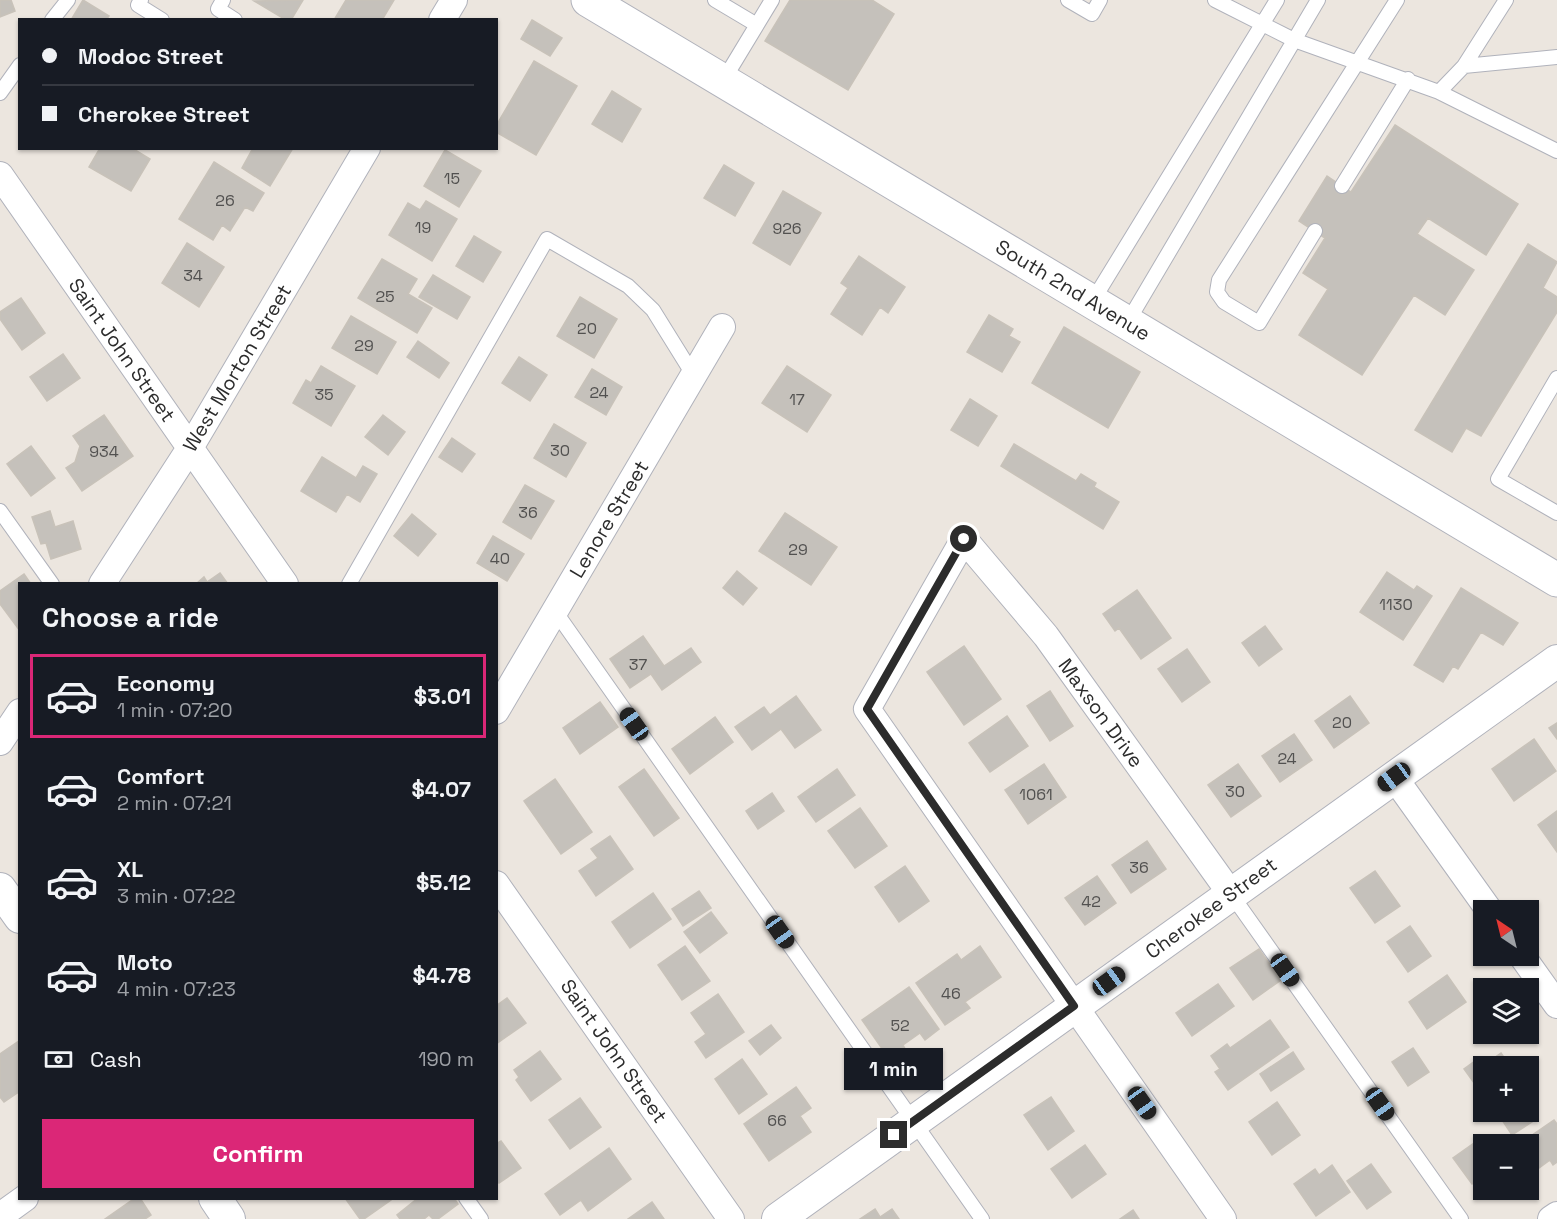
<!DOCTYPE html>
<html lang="en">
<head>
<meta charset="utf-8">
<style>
	body { margin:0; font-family:"Space Grotesk",sans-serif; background:#242831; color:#f1f3f6; height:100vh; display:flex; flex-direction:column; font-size:22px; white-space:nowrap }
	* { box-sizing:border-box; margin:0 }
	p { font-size:20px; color:#9ea1a6 }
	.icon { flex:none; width:33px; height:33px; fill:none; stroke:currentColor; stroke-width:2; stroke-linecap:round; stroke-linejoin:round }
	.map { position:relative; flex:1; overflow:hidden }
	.details { position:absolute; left:18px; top:582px; width:480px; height:618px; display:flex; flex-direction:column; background:#171b24; border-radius:0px; box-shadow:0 2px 4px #0004 }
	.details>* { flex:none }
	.hud { position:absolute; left:18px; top:18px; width:480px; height:132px; border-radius:0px; box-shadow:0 2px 4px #0004; display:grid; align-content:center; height:132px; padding:0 24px; background:#171b24 }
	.needle { width:39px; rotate:325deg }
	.fabs { position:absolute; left:1473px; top:900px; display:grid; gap:12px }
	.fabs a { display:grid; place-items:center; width:66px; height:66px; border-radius:0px; background:#171b24; box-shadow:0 2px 4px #0004; font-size:30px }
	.end { position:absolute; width:27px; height:27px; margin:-14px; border:8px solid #2c2c2c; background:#fff; box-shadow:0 0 0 3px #fff }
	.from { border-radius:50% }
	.bubble { position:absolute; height:42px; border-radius:0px; background:#171b24; box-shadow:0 2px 4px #0004; font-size:20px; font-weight:800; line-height:42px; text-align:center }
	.car { position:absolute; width:18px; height:36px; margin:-18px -9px; border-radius:8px; box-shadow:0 0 4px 2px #0007; background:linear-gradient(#222 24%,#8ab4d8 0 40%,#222 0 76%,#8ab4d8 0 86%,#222 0) }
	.hud b { display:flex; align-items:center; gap:21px; height:57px; font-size:22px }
	.hud b+b { border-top:2px solid #363941 }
	.hud i { width:15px; height:15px; background:#f1f3f6 }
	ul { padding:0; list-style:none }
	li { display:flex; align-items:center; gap:18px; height:84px; margin:0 12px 9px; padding:0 12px; border:3px solid transparent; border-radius:0px }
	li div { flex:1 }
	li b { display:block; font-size:22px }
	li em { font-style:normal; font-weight:800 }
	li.on { border-color:#db2777 }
	li>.icon { width:54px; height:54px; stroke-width:1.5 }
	h2 { padding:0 24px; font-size:27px; line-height:72px }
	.pay { display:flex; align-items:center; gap:15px; height:66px; padding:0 24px; font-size:22px }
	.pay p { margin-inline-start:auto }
	.action { display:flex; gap:12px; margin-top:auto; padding:12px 24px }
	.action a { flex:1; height:69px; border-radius:0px; background:#db2777; color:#fff; font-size:24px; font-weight:800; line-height:69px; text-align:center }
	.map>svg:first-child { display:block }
</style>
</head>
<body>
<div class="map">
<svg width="1557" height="1219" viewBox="0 0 1557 1219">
	<rect width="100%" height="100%" fill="#ece6df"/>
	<path fill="#c5c1bb" stroke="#c8c2b9" stroke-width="1.5" d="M0 0H11L15 11 0 17Z
		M83 0 109 16 106 20H71Z
		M303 0 291 20H286L254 1Z
		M346 0H394L382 20H334Z
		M790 0H872L894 14 848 90 765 41Z
		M532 20 562 38 550 56 521 39Z
		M534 61 577 86 536 155 496 132V126Z
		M612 91 641 109 622 142 592 124Z
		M1395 125 1518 204 1486 255 1428 218 1417 234 1474 270 1445 315 1414 295 1362 375 1299 335 1328 289 1303 273 1325 238 1299 221 1327 176 1351 192Z
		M100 148H132L150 159 131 191 89 167Z
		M253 148H293L270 186 242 168Z
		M445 150 481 171 459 207 424 186Z
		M214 162 264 193 253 211 245 207 230 231 222 225 213 240 179 219Z
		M724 165 754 183 735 216 704 198Z
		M783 191 821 213 790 265 753 243Z
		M426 201 457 219 432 261 389 235 408 203 420 210Z
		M474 236 501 252 483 282 456 266Z
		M187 243 224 267 199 307 162 283Z
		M1528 244 1557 262 1543 288 1557 297V312L1481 436 1466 428 1452 452 1415 430Z
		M859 256 905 287 888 313 880 307 862 335 831 314 848 288 841 283Z
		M382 259 417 279 408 294 432 308 417 333 358 298Z
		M433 275 470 297 457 319 419 297Z
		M580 297 617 319 594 358 557 336Z
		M21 298 45 333 22 350 0 319V312Z
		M989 315 1013 329 1009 336 1020 342 1002 372 967 352Z
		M351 316 396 342 377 374 332 348Z
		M1064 327 1140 372 1108 428 1032 383Z
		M418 341 449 363 439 378 407 357Z
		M63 354 80 378 47 401 30 377Z
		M519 357 547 375 530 401 502 383Z
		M321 366 355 386 331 426 293 403 306 380 311 383Z
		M787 366 831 395 807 432 762 403Z
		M592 369 622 387 606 415 575 397Z
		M970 399 997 416 978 446 951 430Z
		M104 415 133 456 82 491 66 468 75 462 80 446 73 436Z
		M383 415 405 432 388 455 365 437Z
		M554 424 586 443 566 477 534 458Z
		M452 438 475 454 462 472 439 457Z
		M1014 444 1076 481 1081 474 1096 483 1094 487 1119 502 1103 529 1001 466Z
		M31 446 55 478 31 496 7 464Z
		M322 457 356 478 363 466 377 474 360 502 347 494 336 512 301 491Z
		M525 485 554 501 531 539 503 522Z
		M50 511 55 527 73 521 81 549 51 559 46 543 41 544 32 517Z
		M785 513 837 547 811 585 759 551Z
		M412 514 436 534 418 556 394 536Z
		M493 536 524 554 507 581 477 563Z
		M737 571 757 588 743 605 723 588Z
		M1387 572 1414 590 1417 586 1432 596 1403 640 1360 612Z
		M220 573 228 584H196L204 577 207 582Z
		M24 574 31 584H20V631L0 604V591Z
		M1461 588 1518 623 1503 645 1481 632 1458 669 1453 666 1443 682 1414 665Z
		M1137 590 1171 638 1141 659 1119 628 1115 631 1103 614Z
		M1265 626 1282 649 1259 666 1242 643Z
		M643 636 664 666 691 648 701 662 662 690 651 674 630 688 610 659Z
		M964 646 1001 699 964 725 927 672Z
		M1187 649 1210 682 1182 702 1158 669Z
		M1050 691 1073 726 1050 741 1027 706Z
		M796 696 821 730 795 748 781 729 752 750 735 727 764 707 770 715Z
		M1350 696 1369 723 1334 748 1315 721Z
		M600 702 618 727 580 754 563 728Z
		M1007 716 1028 746 990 772 969 743Z
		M715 717 733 742 690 774 672 749Z
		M1557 723V739L1549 728Z
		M1294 734 1312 760 1280 782 1262 756Z
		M1534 739 1556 771 1514 801 1492 769Z
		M1044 764 1066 797 1028 824 1005 790Z
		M1238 764 1261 796 1231 817 1208 785Z
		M644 769 679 818 654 836 619 787Z
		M837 769 855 795 816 822 798 797Z
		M555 779 592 832 561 854 524 801Z
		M772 793 784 811 758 829 746 811Z
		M860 808 887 846 855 868 828 831Z
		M1557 811V852L1538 825Z
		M610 836 633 869 596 896 579 871 598 858 591 849Z
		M1147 841 1166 869 1131 893 1112 865Z
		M905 866 929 901 899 922 875 887Z
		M1375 871 1400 906 1375 923 1350 888Z
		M1097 876 1116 903 1085 925 1065 898Z
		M699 891 711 908 683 926 672 909Z
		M653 893 671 919 630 948 612 922Z
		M711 912 727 933 700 953 684 932Z
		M1410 926 1431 956 1408 972 1387 942Z
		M685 946 710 981 682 1000 658 965Z
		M980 946 1001 977 965 1002 970 1008 945 1025 916 983 957 954 961 960Z
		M1259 949 1281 980 1253 1000 1230 968Z
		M1447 975 1466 1002 1427 1029 1409 1002Z
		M1218 984 1234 1006 1192 1036 1176 1013Z
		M909 987 939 1029 925 1040 920 1033 903 1045 907 1052 892 1063 862 1020Z
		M718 994 744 1032 706 1058 695 1042 706 1034 691 1013Z
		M507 998 526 1023 496 1044V1006Z
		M1270 1020 1289 1047 1228 1090 1215 1072 1220 1069 1211 1056 1227 1044 1230 1048Z
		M771 1025 781 1038 760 1055 749 1041Z
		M19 1041 20 1091 4 1102 0 1097V1054Z
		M1413 1048 1429 1072 1408 1086 1392 1062Z
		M540 1051 561 1079 531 1101 516 1080 519 1077 514 1070Z
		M1293 1052 1304 1069 1271 1091 1260 1074Z
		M1501 1053 1507 1062 1511 1059 1517 1066H1484V1097L1464 1069 1479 1058 1484 1065Z
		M742 1059 767 1094 739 1114 715 1079Z
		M796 1087 811 1108 800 1116 811 1132 769 1161 744 1124Z
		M1051 1097 1074 1131 1048 1150 1024 1115Z
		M580 1098 601 1127 570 1149 549 1120Z
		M1277 1102 1300 1135 1272 1155 1249 1122Z
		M1528 1103 1538 1118 1512 1135 1502 1120 1514 1112H1528Z
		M1554 1120 1557 1124V1162L1553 1165 1550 1160 1535 1171 1528 1162V1144H1519Z
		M1484 1136 1491 1144H1484V1176L1472 1184 1453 1158Z
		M501 1141 521 1168 499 1183 496 1180V1144Z
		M1085 1145 1106 1174 1072 1198 1051 1169Z
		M609 1148 631 1179 588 1211 581 1200 560 1215 545 1194Z
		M1371 1164 1391 1192 1367 1209 1347 1181Z
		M1332 1165 1350 1192 1316 1216 1294 1184 1315 1169 1319 1175Z
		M135 1198H140L151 1215 145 1219H105Z
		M345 1198H390L391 1200 364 1219H360Z
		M418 1198H454L458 1204 438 1219H433L429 1215 424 1219H400L397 1215Z
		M652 1202 664 1219H628Z
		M875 1209 880 1217 892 1209 899 1219H860Z
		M1133 1210 1139 1219H1120Z"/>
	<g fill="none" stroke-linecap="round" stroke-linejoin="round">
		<g stroke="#b0b2bb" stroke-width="16">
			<path id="service" d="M141 0 138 5 162 20
				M223 0 218 9 235 20
				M715 0 757 25
				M1068 0 1092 14 1100 0
				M1215 0 1294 40 1439 92
				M52 20 68 0
				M1557 57 1464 66 1439 92 1557 151
				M1464 66 1506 0
				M723 81 772 0
				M0 93 20 65
				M1342 186 1408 79
				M1315 231 1259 323 1224 302 1217 292 1219 280 1397 0
				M1092 302 1277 0
				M1127 323 1318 0
				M1557 378 1498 479 1557 513
				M0 511 52 584
				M349 584 547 239 628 286 653 310 694 376
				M555 611 982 1219
				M1231 894 1461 1219
				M466 1198 481 1219"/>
		</g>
		<g stroke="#b0b2bb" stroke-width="28">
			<path id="minor" d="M442 20 454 0
				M0 175 285 584
				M102 584 190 448 367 148
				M496 711 722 327
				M0 742 20 712
				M1394 777 1489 910
				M496 884 731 1219
				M1522 956 1557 1005
				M0 1216 25 1198
				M1223 1219 867 709 964 539 1046 636 1231 894
				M1551 1219 1557 1215"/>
		</g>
		<g stroke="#b0b2bb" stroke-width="34">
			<path id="tertiary" d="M0 889 20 917
				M215 1198 229 1219
				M778 1219 1557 661"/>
		</g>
		<g stroke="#b0b2bb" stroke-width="35">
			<path id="secondary" d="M588 0 1557 580"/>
		</g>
		<use href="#service" stroke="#fff" stroke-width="14"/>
		<use href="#minor" stroke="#fff" stroke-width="26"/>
		<use href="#tertiary" stroke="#fff" stroke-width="32"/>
		<use href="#secondary" stroke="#fff" stroke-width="33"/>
	</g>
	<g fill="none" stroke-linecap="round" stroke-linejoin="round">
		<path stroke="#2c2c2c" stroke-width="8" d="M894 1135 1074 1006 867 709 964 539"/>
	</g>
	<g text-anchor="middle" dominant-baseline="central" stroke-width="4.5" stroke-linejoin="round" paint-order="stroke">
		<g font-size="16" fill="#525150">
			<text x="452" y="178">15</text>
			<text x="225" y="200">26</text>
			<text x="423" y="227">19</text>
			<text x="787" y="228">926</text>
			<text x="193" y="275">34</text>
			<text x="385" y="296">25</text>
			<text x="587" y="328">20</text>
			<text x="364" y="345">29</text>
			<text x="599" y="392">24</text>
			<text x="324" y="394">35</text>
			<text x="797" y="399">17</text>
			<text x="560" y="450">30</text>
			<text x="104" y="451">934</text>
			<text x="528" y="512">36</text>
			<text x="798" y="549">29</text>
			<text x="500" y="558">40</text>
			<text x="1396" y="604">1130</text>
			<text x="638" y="664">37</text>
			<text x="1342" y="722">20</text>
			<text x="1287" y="758">24</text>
			<text x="1235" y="791">30</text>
			<text x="1036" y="794">1061</text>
			<text x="1139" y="867">36</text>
			<text x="1091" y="901">42</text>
			<text x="951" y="993">46</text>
			<text x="900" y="1025">52</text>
			<text x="777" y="1120">66</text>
		</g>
		<g font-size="20" fill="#2c2c2c" stroke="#fff">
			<text transform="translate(1073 290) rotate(31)">South 2nd Avenue</text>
			<text transform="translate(122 350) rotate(55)">Saint John Street</text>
			<text transform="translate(237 368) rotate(-59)">West Morton Street</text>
			<text transform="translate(609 519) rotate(-59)">Lenore Street</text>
			<text transform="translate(1101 713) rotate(54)">Maxson Drive</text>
			<text transform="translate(1211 908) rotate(-36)">Cherokee Street</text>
			<text transform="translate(614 1051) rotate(55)">Saint John Street</text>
		</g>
	</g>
</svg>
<div class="fabs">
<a><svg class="needle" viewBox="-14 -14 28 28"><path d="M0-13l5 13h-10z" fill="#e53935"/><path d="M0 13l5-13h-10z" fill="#9ea1a6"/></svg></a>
<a><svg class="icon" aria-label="layers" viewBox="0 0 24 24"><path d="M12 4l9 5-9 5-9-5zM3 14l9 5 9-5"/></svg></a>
<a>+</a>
<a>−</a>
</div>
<i class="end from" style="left:964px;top:539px"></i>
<i class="end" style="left:894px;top:1135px"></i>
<div class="bubble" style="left:844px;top:1048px;width:99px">1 min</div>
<i class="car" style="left:634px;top:724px;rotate:325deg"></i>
<i class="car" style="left:1394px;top:777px;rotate:234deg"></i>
<i class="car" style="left:780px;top:932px;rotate:145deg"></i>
<i class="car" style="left:1285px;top:970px;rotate:145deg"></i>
<i class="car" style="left:1109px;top:981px;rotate:54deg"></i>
<i class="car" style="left:1142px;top:1103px;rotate:145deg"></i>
<i class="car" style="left:1380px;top:1104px;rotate:145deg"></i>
<div class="hud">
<b><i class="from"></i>Modoc Street</b>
<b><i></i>Cherokee Street</b>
</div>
<section class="details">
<h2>Choose a ride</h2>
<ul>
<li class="on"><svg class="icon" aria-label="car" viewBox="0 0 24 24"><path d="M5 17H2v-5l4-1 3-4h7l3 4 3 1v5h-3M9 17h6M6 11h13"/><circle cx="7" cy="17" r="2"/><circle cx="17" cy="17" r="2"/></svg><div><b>Economy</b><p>1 min · 07:20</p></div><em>$3.01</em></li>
<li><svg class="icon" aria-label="car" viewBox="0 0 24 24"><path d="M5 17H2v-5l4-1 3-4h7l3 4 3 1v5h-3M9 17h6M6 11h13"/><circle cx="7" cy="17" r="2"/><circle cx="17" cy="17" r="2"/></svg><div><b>Comfort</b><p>2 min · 07:21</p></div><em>$4.07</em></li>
<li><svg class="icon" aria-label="car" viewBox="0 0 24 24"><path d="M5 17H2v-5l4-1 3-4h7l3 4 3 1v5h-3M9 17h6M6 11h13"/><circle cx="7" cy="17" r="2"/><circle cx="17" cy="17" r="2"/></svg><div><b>XL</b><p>3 min · 07:22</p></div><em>$5.12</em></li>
<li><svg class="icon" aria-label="car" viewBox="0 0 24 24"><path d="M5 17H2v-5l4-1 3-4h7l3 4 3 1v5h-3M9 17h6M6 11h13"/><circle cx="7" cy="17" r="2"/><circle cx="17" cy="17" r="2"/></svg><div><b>Moto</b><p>4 min · 07:23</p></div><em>$4.78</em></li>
</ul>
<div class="pay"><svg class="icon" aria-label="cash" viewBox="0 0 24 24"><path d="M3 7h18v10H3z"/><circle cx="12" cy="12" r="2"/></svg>Cash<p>190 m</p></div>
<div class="action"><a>Confirm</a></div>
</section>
</div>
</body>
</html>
